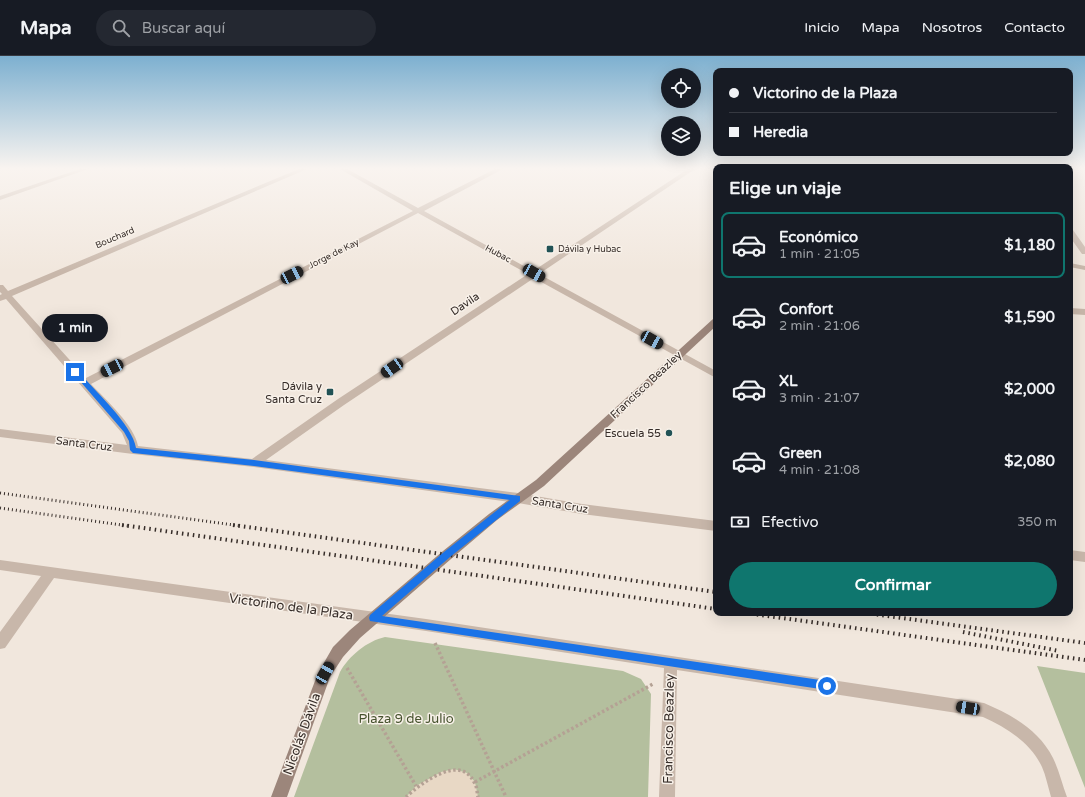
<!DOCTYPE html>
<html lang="es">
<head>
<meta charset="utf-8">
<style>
	body { margin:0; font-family:"Varela Round",sans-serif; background:#242831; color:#f1f3f6; height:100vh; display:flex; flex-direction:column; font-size:15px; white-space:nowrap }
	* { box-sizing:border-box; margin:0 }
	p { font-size:13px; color:#9ea1a6 }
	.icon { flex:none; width:22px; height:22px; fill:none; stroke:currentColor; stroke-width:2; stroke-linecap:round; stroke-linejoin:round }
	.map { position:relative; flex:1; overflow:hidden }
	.drawer { position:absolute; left:713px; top:108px; width:360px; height:452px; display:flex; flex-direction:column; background:#171b24; border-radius:8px; box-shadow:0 4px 16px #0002 }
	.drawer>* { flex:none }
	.top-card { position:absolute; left:713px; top:12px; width:360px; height:88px; border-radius:8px; box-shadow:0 4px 16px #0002; display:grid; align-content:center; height:88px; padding:0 16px; background:#171b24 }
	.fabs { position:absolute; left:661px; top:12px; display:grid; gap:8px }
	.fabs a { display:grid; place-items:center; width:40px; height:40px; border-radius:50%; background:#171b24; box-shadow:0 4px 16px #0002; font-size:20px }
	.end { position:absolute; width:18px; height:18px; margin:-9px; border:5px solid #1a73e8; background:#fff; box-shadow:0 0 0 2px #fff }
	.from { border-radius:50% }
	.bubble { position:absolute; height:28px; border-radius:14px; background:#171b24; box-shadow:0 4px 16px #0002; font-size:13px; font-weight:800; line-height:28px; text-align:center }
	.car { position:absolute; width:12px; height:24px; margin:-12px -6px; border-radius:5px; box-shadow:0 0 3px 1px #0007; background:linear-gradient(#222 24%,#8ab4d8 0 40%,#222 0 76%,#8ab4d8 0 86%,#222 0) }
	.top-card b { display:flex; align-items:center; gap:14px; height:38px; font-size:15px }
	.top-card b+b { border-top:1px solid #363941 }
	.top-card i { width:10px; height:10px; background:#f1f3f6 }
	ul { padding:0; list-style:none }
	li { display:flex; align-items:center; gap:12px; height:66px; margin:0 8px 6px; padding:0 8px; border:2px solid transparent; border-radius:8px }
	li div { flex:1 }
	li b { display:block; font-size:15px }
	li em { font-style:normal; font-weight:800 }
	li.active { border-color:#0f766e }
	li>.icon { width:36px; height:36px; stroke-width:1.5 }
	h2 { padding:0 16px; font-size:18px; line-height:48px }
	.pay { display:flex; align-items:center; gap:10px; height:44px; padding:0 16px; font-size:15px }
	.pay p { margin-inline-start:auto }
	.primary-button { display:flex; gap:8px; margin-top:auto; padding:8px 16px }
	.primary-button a { flex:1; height:46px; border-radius:24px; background:#0f766e; color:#fff; font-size:16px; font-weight:800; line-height:46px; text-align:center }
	header { display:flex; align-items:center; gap:24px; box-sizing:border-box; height:56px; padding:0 20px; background:#171b24; border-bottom:1px solid #363941 }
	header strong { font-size:19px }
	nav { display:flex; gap:22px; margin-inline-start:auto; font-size:14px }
	.search { width:280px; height:36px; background:#242831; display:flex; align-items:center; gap:10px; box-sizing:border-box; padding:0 14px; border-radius:22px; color:#9ea1a6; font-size:15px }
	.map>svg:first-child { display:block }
</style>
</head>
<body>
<header>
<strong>Mapa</strong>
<div class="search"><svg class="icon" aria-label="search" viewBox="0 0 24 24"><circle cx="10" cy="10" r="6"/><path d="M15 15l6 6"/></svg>Buscar aquí</div>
<nav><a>Inicio</a><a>Mapa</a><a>Nosotros</a><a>Contacto</a></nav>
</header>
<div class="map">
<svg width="1085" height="741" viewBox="0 0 1085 741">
	<rect width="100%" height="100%" fill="#f1e7dd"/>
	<path fill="#b4bf9e" d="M385 581 623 615 641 623 651 638 648 741H294L340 616C349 600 367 585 385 581Z
		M1037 610 1085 617V732Z"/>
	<path fill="#e8d8c5" d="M454 713 467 717 475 726 478 741H406L416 730 441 716Z"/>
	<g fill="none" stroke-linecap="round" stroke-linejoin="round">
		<path stroke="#b4a194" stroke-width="3.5" stroke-dasharray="2.5 2.5" stroke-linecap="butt" d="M435 587 506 741
			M347 612 416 730
			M475 726 653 628
			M406 741C420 728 460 697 474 726 477 730 477 736 478 741"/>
		<path fill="#c8b7aa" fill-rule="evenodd" d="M80 113H88L0 144V140Z
			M299 113H307L12 240 86 322 413 155 340 113H347L418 152 495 113H502L501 114 424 155 533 215 688 113H695L539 218 716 315V322L534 222 344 349 266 404 518 437 582 448 716 465V475L582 458 518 447 254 411 133 398 0 381V373L127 389 122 377 6 243 0 245V239L2 238 0 236V229H3L8 235ZM418 157 528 218 338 343 252 403 138 390C135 370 105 343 91 328Z
			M1070 174H1073L1085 191V198H1082L1070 181Z
			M1070 207 1085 210V214L1070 211Z
			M1070 252 1085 253V259L1070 258Z
			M1070 494 1085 496V506L1070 504Z
			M0 504 426 563 984 647C1012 659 1039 674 1053 702 1059 714 1062 728 1067 741H1051C1048 731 1046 720 1042 711 1031 687 1006 671 983 661L677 614 675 741H659L664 612 426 575 54 522 5 592 0 593V576L41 520 0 514Z"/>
		<path fill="#9c867b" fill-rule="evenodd" d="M716 262V270L544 430 497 464 451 503 360 582 343 601 330 621 287 741H271L318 617 333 591 350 574 443 495 489 458 536 424 713 263Z"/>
		<path stroke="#362d29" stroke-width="3" stroke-dasharray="1 3" stroke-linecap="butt" d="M0 437 241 470
			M0 452 129 470"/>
		<path stroke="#362d29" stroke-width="4" stroke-dasharray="1.5 4" stroke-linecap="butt" d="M122 469 716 553
			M233 469 716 536
			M746 557 1085 604
			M866 557 1085 587
			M963 576 1059 595"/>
	</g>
	<linearGradient id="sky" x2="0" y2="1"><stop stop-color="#7db0d0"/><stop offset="0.52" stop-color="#f9f4f0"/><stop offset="1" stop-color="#f9f4f0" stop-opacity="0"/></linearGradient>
	<rect width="1085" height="216" fill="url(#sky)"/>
	<path fill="#1a73e8" d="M73 314H77C93 333 133 369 136 392L254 404 520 440V445L450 501 382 560 827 625 830 627 832 630 830 633 827 634 370 565 369 562 370 559 444 496 510 444 254 410 133 397 130 394 129 385 124 376 73 317Z"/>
	<g fill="#215255" stroke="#f8f1e9" stroke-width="1.5">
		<rect x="546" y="189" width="8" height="8" rx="2"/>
		<rect x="326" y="332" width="8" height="8" rx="2"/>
		<circle cx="669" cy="377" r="4"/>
	</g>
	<g text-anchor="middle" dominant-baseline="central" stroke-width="3" stroke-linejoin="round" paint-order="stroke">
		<g font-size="9" fill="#362d29" stroke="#f8f1e9">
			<text transform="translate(115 182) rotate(-23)">Bouchard</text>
			<text transform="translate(334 198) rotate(-27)">Jorge de Kay</text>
			<text transform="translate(498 198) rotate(28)">Hubac</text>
		</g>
		<g font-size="9" fill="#362d29" stroke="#f8f1e9" text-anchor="start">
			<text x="558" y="193">Dávila y Hubac</text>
		</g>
		<g font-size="11" fill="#362d29" stroke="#f8f1e9">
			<text transform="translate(465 248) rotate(-34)">Davila</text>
			<text transform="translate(646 329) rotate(-43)">Francisco Beazley</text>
			<text transform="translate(84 388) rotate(7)">Santa Cruz</text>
			<text transform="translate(560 449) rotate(9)">Santa Cruz</text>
		</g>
		<g font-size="11" fill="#362d29" stroke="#f8f1e9" text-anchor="end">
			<text x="322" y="330">Dávila y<tspan x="322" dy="13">Santa Cruz</tspan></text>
			<text x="661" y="377">Escuela 55</text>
		</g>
		<g font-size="13" fill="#362d29" stroke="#f8f1e9">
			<text transform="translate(291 551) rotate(8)">Victorino de la Plaza</text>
			<text transform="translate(669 673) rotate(-89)">Francisco Beazley</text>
			<text transform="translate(302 678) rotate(-70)">Nicolás Dávila</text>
		</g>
		<g font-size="13" fill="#46522e" stroke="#f8f1e9">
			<text x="406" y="663">Plaza 9 de Julio</text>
		</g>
	</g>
</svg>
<div class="fabs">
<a><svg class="icon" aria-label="locate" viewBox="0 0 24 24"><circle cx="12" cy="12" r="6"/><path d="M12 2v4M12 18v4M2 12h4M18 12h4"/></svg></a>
<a><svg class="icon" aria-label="layers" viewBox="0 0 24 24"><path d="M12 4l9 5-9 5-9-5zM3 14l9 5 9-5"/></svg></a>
</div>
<i class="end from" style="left:827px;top:630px"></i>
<i class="end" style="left:75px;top:316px"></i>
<div class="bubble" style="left:42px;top:258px;width:66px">1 min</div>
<i class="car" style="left:534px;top:217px;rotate:119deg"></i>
<i class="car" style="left:292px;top:219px;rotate:63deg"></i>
<i class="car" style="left:652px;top:284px;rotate:119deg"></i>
<i class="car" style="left:112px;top:312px;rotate:243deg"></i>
<i class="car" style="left:392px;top:312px;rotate:236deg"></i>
<i class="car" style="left:325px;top:617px;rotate:30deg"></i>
<i class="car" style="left:968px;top:652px;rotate:279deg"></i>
<div class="top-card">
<b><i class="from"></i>Victorino de la Plaza</b>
<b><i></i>Heredia</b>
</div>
<section class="drawer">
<h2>Elige un viaje</h2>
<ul>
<li class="active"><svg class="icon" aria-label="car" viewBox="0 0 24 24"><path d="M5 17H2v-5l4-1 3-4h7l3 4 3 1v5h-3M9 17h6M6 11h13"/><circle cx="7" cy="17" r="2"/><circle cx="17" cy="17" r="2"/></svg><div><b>Económico</b><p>1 min · 21:05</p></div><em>$1,180</em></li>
<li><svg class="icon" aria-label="car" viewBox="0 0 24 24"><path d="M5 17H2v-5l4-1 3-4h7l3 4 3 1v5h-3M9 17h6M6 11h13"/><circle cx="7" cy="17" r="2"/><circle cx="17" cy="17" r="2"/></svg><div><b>Confort</b><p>2 min · 21:06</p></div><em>$1,590</em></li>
<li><svg class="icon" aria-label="car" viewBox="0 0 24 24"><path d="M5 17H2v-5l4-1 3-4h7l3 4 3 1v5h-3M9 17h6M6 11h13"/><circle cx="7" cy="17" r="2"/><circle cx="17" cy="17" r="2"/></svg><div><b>XL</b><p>3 min · 21:07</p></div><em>$2,000</em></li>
<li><svg class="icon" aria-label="car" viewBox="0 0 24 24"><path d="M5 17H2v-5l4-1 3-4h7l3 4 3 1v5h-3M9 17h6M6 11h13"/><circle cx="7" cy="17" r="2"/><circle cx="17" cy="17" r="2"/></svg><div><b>Green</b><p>4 min · 21:08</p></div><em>$2,080</em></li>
</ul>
<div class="pay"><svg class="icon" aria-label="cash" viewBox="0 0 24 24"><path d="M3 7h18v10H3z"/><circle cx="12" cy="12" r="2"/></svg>Efectivo<p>350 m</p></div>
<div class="primary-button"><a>Confirmar</a></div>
</section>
</div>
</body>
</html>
